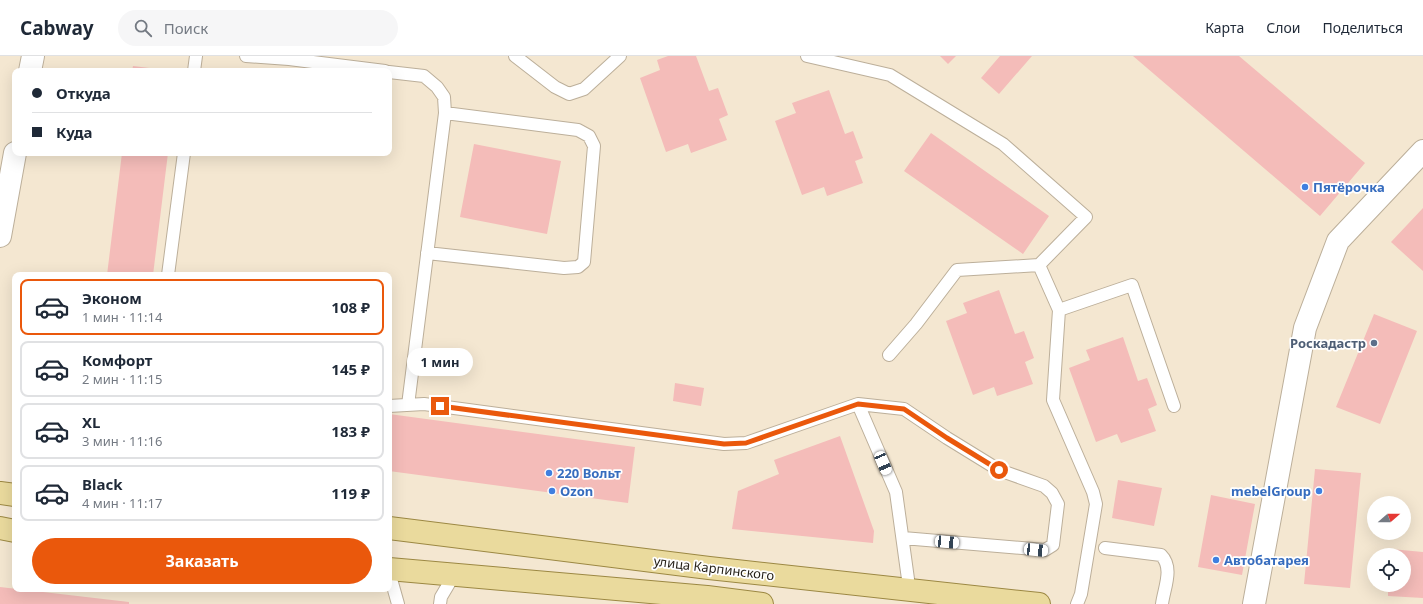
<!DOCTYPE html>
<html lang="ru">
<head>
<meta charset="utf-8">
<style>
	body { margin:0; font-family:"Noto Sans",sans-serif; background:#f6f6f7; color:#1f2937; height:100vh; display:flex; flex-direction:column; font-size:15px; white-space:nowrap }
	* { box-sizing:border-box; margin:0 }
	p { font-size:13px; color:#747a83 }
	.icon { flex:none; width:22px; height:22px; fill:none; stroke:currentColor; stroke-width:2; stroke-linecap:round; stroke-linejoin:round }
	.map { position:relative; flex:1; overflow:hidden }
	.drawer { position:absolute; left:12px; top:216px; width:380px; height:320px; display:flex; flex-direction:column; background:#fff; border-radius:8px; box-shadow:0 4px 16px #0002 }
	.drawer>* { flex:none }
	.hud { position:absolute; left:12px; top:12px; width:380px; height:88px; border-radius:8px; box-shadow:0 4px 16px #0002; display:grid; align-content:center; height:88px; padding:0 20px; background:#fff }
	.needle { width:26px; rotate:70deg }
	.buttons { position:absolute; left:1367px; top:440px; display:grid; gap:8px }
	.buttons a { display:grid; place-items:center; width:44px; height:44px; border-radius:50%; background:#fff; box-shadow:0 4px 16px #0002; font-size:20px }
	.end { position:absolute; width:18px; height:18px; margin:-9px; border:5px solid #ea580c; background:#fff; box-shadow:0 0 0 2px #fff }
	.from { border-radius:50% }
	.bubble { position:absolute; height:28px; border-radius:14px; background:#fff; box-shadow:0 4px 16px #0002; font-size:13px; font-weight:700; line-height:28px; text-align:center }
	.car { position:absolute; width:12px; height:24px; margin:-12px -6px; border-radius:5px; box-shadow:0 0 3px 1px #0007; background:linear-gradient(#fff 24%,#345 0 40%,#fff 0 76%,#345 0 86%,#fff 0) }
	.hud b { display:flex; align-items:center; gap:14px; height:38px; font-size:15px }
	.hud b+b { border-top:1px solid #e0e1e3 }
	.hud i { width:10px; height:10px; background:#1f2937 }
	ul { padding:7px 0 0; list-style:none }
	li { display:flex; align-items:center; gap:12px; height:56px; margin:0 8px 6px; padding:0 12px; border:2px solid #e0e1e3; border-radius:8px }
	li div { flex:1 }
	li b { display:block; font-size:15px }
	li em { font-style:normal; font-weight:700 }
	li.selected { border-color:#ea580c }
	li>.icon { width:36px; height:36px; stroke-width:1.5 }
	.primary-button { display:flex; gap:8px; margin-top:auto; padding:8px 20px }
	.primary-button a { flex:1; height:46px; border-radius:24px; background:#ea580c; color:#fff; font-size:16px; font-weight:700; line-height:46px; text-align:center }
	header { display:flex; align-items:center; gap:24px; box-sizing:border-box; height:56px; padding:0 20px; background:#fff; border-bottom:1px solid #e0e1e3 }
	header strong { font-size:19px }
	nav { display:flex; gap:22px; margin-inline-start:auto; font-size:14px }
	.search { width:280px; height:36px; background:#f6f6f7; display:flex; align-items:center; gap:10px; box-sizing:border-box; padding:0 14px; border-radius:22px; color:#747a83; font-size:15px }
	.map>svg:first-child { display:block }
</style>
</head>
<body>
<header>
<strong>Cabway</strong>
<div class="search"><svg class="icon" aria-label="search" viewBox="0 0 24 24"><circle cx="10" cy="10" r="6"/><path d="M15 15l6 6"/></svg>Поиск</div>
<nav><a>Карта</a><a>Слои</a><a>Поделиться</a></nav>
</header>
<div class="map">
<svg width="1423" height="548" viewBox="0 0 1423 548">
	<rect width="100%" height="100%" fill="#f4e7d1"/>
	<path fill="#f4bcb9" d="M668 0H696L709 35 718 32 728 59 719 63 727 84 691 97 688 88 666 96 640 22 660 14 657 4Z
		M940 0H956L948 8Z
		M1000 0H1032L999 38 981 22Z
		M1133 0H1239L1365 107 1320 160Z
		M133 10 166 14V15H132Z
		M829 34 845 78 853 75 863 102 855 105 863 127 827 140 824 131 802 139 775 65 796 57 792 47Z
		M931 77 1049 160 1023 198 904 115Z
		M474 88 561 105 547 178 460 161Z
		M122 97H168L153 219H107Z
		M1423 152V215L1391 186Z
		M999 234 1015 278 1024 275 1034 302 1025 306 1033 328 997 340 994 331 973 339 946 265 967 257 963 247Z
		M1374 258 1417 275 1380 368 1336 351Z
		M1123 281 1138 325 1147 322 1157 349 1148 353 1156 375 1121 387 1117 378 1096 386 1069 312 1090 304 1086 294Z
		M675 327 704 332 701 350 673 345Z
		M389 358 635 391 628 447 389 415Z
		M840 380 874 475 873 487 732 473 738 435 779 418 774 404Z
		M1315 413 1361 417 1350 532 1304 528Z
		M1118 424 1162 432 1154 470 1112 462Z
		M1211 439 1255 448 1242 519 1198 511Z
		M1391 493 1423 496V542L1388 540V529H1404V499H1391Z
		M0 531 129 546V548H0Z"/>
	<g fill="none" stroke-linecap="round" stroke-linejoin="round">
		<g stroke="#bcaf9a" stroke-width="14">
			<path id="service" d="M246 0 289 3
				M290 0 289 3 385 15
				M515 0 555 31 569 38 584 33 620 0
				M807 0 890 19 1003 88 1086 161 1039 209
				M194 15 196 0
				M389 16 424 20 437 31 444 41 445 57 408 349
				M427 197 564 212 578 211 584 206 594 90 589 80 578 74 445 57
				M168 219 184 97
				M1059 254 1132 229 1174 350
				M889 299 916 268 957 214 1039 209 1059 254 1053 344 1093 436 1096 448 1081 538 1077 548
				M389 350 424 348 724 388 746 387 858 348
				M903 482 1045 494 1053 489 1058 448 1052 437 1044 430 999 414 947 382 904 353 858 348 896 436 908 523
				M1105 492 1161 499C1174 512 1164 532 1162 548
				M389 516 398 548
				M440 548 441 541 454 519"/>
		</g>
		<g stroke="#bcaf9a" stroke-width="24">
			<path id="minor" d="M1254 548 1305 272 1338 185 1423 95"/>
		</g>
		<g stroke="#bcaf9a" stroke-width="24">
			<path id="tertiary" d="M30 15 33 0
				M0 180 15 97"/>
		</g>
		<g stroke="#9c8843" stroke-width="24">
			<path id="primary" d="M0 437 15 439
				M0 472 15 475
				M389 472 709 512 1039 548
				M389 513 707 541 762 548"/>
		</g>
		<use href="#service" stroke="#fff" stroke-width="12"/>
		<use href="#minor" stroke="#fff" stroke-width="22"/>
		<use href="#tertiary" stroke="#fff" stroke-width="22"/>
		<use href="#primary" stroke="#eada9d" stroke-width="22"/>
	</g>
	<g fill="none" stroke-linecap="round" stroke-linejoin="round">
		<path stroke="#ea580c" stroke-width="5" d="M440 350 724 388 746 387 858 348 904 353 947 382 999 414"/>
	</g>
	<g fill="#3f7fe0" stroke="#fff" stroke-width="1.5">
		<circle cx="1305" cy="131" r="4"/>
		<circle cx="549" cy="417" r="4"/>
		<circle cx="552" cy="435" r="4"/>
		<circle cx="1319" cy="435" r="4"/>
		<circle cx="1216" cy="504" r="4"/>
	</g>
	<circle fill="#5c6f8a" stroke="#fff" stroke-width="1.5" cx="1374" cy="287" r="4"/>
	<g text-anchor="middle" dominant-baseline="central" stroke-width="3.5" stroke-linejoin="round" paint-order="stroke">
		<g font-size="13" font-weight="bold" fill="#366cbe" stroke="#fff" text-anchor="start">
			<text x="1313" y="131">Пятёрочка</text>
			<text x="557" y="417">220 Вольт</text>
			<text x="560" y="435">Ozon</text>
			<text x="1311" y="435" text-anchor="end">mebelGroup</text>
			<text x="1224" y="504">Автобатарея</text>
		</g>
		<g font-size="13" font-weight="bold" fill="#4e5e75" stroke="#fff" text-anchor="end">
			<text x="1366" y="287">Роскадастр</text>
		</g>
		<g font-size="13" fill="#241f17" stroke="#fff">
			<text transform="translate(714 512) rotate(7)">улица Карпинского</text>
		</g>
	</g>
</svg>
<div class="buttons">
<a><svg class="needle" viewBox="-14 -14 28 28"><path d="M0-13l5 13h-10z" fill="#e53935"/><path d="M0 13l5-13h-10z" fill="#747a83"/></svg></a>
<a><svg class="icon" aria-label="locate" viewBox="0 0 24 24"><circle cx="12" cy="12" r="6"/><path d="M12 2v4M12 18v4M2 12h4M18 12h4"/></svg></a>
</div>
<i class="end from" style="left:999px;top:414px"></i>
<i class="end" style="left:440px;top:350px"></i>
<div class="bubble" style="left:407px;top:292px;width:66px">1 мин</div>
<i class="car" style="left:883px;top:407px;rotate:157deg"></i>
<i class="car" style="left:947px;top:486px;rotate:95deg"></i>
<i class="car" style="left:1036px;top:494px;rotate:96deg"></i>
<div class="hud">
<b><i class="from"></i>Откуда</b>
<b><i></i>Куда</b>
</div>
<section class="drawer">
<ul>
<li class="selected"><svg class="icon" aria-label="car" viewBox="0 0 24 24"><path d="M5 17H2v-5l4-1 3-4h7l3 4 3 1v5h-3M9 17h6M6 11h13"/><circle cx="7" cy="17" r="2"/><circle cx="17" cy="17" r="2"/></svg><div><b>Эконом</b><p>1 мин · 11:14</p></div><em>108 ₽</em></li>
<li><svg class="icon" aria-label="car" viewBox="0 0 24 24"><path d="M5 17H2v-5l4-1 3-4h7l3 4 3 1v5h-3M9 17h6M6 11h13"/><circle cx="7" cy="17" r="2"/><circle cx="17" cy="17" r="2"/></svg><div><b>Комфорт</b><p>2 мин · 11:15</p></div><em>145 ₽</em></li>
<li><svg class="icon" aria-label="car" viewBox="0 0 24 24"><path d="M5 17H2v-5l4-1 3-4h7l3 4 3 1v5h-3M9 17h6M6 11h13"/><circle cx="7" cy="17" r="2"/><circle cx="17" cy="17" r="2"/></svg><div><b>XL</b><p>3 мин · 11:16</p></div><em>183 ₽</em></li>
<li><svg class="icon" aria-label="car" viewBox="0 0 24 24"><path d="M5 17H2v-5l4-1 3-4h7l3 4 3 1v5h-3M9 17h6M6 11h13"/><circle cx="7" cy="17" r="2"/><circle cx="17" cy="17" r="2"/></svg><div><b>Black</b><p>4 мин · 11:17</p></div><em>119 ₽</em></li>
</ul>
<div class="primary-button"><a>Заказать</a></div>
</section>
</div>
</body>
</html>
